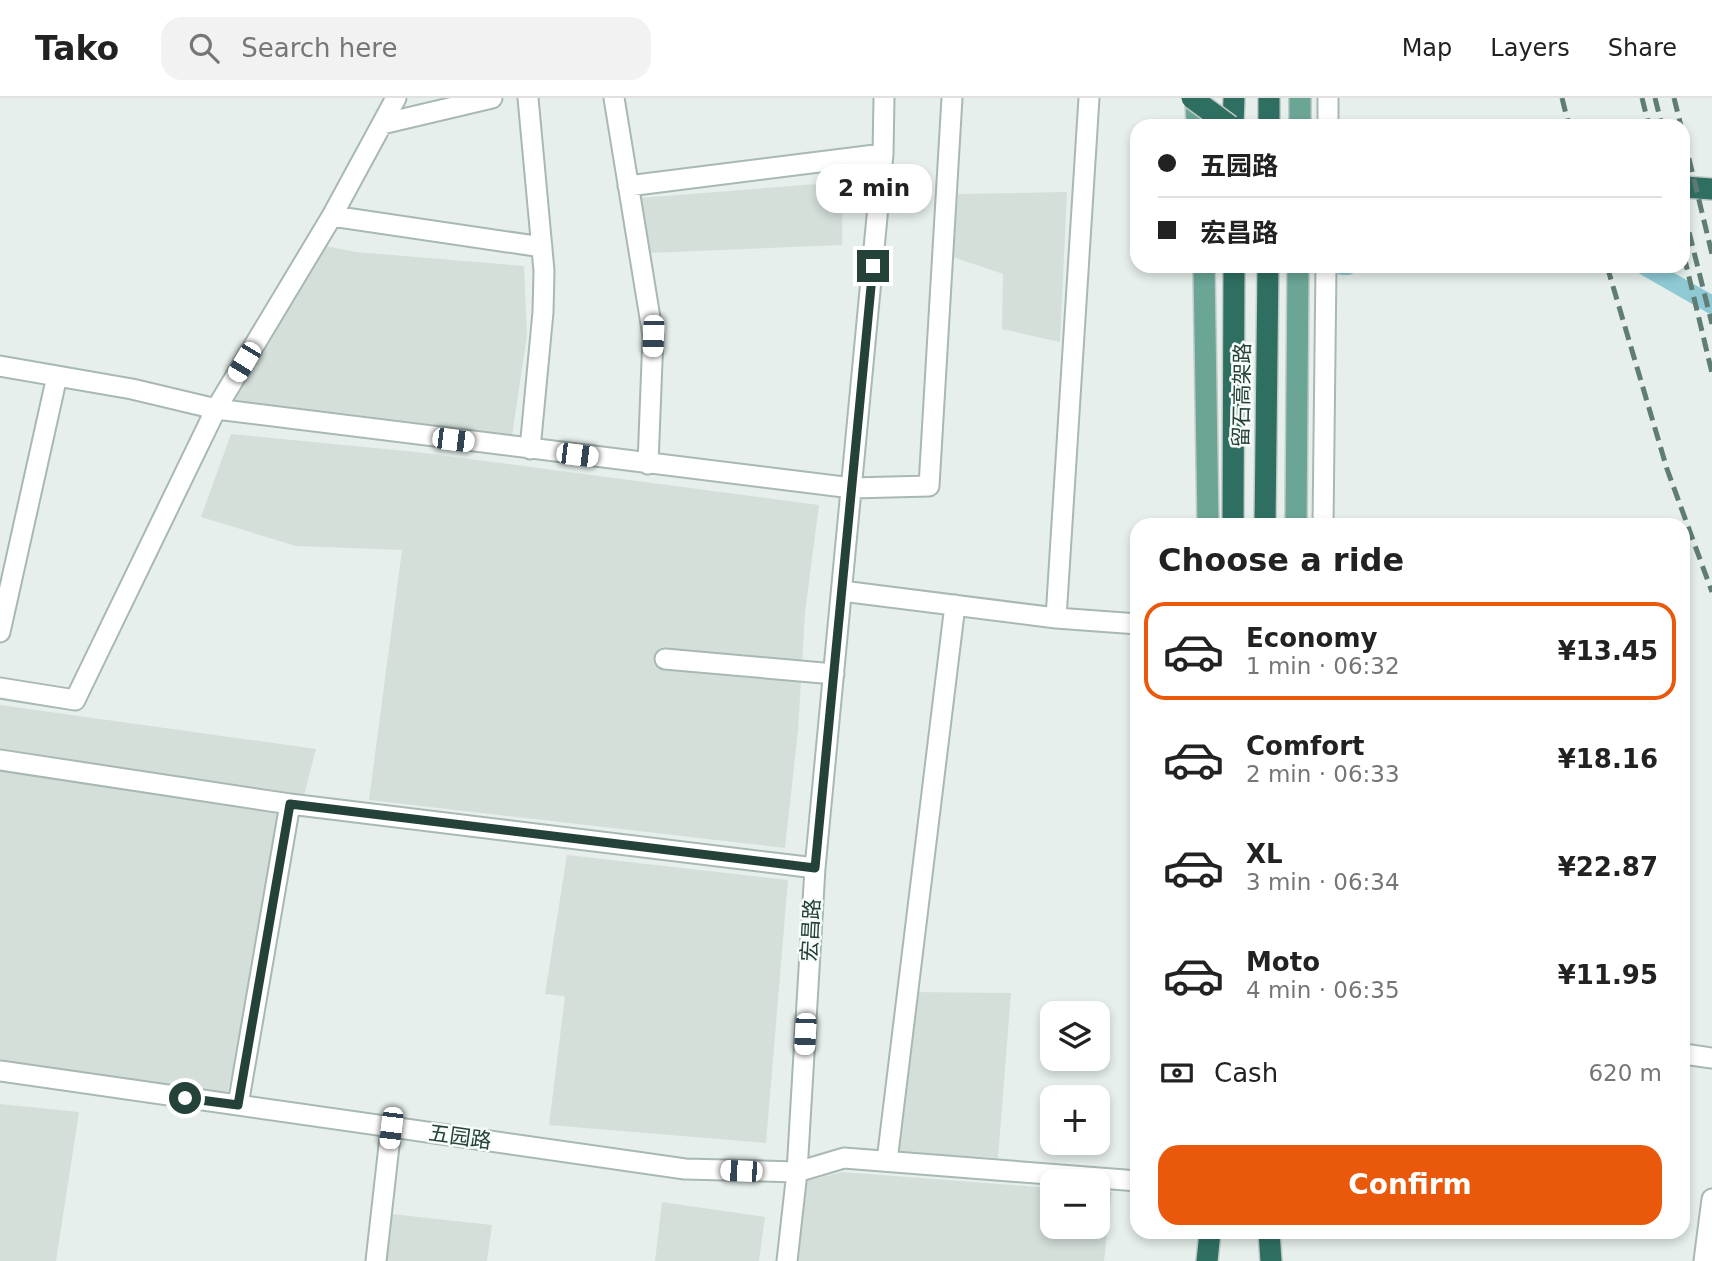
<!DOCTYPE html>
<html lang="en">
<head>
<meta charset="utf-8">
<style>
	body { margin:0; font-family:"DejaVu Sans","Noto Sans SC",sans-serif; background:#f2f2f2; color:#222; height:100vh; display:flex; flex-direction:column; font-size:26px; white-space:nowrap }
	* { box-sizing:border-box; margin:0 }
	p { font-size:23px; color:#767676 }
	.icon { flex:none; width:38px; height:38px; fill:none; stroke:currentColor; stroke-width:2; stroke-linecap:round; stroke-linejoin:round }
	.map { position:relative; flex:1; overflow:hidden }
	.sheet { position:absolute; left:1130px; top:420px; width:560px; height:721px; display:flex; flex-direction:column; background:#fff; border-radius:21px; box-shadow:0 4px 10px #0003 }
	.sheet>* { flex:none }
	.guide { position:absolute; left:1130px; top:21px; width:560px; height:154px; border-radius:21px; box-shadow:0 4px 10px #0003; display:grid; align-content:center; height:154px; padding:0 28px; background:#fff }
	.fabs { position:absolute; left:1040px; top:903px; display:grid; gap:14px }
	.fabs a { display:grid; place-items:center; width:70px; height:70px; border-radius:14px; background:#fff; box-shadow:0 4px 10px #0003; font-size:35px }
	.end { position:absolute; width:32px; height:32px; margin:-16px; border:9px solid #24423a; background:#fff; box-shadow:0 0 0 4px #fff }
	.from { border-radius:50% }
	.bubble { position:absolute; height:49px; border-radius:21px; background:#fff; box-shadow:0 4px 10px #0003; font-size:23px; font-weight:700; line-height:49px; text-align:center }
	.car { position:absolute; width:21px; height:42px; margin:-21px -10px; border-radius:9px; box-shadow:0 0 5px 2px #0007; background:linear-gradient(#fff 24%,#345 0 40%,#fff 0 76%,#345 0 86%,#fff 0) }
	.guide b { display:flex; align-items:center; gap:24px; height:66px; font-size:26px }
	.guide b+b { border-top:2px solid #e0e0e0 }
	.guide i { width:18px; height:18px; background:#222 }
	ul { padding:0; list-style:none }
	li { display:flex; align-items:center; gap:21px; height:98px; margin:0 14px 10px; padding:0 14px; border:4px solid transparent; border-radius:21px }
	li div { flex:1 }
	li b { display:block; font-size:26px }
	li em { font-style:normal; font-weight:700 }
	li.active { border-color:#ea580c }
	li>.icon { width:63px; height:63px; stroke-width:1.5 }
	h2 { padding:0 28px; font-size:32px; line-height:84px }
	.pay { display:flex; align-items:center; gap:18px; height:77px; padding:0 28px; font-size:26px }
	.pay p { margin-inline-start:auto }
	.cta { display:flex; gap:14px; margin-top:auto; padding:14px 28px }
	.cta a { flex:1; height:80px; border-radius:21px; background:#ea580c; color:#fff; font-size:28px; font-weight:700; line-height:80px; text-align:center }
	header { display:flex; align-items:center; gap:42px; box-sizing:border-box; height:98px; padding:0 35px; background:#fff; border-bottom:2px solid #e0e0e0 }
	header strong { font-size:33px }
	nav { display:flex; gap:38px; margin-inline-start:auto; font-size:24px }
	.search { width:490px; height:63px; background:#f2f2f2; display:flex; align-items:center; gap:18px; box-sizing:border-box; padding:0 24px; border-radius:21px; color:#767676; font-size:26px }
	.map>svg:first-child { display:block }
</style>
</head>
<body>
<header>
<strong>Tako</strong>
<div class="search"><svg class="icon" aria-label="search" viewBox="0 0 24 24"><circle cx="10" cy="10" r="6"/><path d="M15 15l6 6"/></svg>Search here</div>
<nav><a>Map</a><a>Layers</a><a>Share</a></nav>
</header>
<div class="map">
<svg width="1712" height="1163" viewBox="0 0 1712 1163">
	<rect width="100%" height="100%" fill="#e6efeb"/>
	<path fill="#d4dfda" d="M843 84 842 147 650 155 639 100Z
		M1067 94 1060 244 1002 231 1003 176 953 159 958 96Z
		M315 146 356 154 524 168 527 237 512 338 333 314 216 311Z
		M231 336 416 354 819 407 805 515 798 633 785 750 369 702 402 452 296 448 201 419Z
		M0 607 316 651 227 996 0 962Z
		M567 757 788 782 766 1045 549 1027 565 898 545 896Z
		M908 894 1011 895 998 1060 898 1054Z
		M0 1006 79 1014 56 1163H0Z
		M842 1074 1052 1090V1129H1097V1093L1112 1094 1104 1163H795L803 1084Z
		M662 1104 765 1119 759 1163H655Z
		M382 1115 492 1127 487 1163H376Z"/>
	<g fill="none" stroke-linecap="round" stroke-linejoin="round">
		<path stroke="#8ec9d4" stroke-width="18" d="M1342 168H1348
			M1644 168 1712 207"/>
		<g stroke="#a8b8b2" stroke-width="23">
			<path id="minor" d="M528 0 544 173 543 214 530 351
				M614 0 653 238 648 366
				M382 26 492 0
				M1328 28V0
				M628 88 883 56
				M332 118 396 0
				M0 268 132 291 216 311 332 118 542 149
				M1323 427 1326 168
				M842 493 1056 520 1138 526
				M1056 520 1089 0
				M0 534 57 278
				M665 561 834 576
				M0 590 75 602 216 311 852 390 929 388 952 0
				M0 662 290 706 238 1007
				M290 706 815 770
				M1684 956 1712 960
				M0 973 685 1071 797 1074 844 1060 1138 1083
				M887 1063 955 507
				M376 1163 391 1030
				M787 1163 797 1074 815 770 883 56 884 0
				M1704 1163 1712 1101"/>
		</g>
		<g stroke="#c2cac8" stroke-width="24">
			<path id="major" d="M1196 0 1197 28
				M1300 28V0
				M1204 168 1208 427
				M1296 427 1298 168"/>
		</g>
		<g stroke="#c2cac8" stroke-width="24">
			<path id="highway" d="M1233 28 1234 0
				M1269 28V0
				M1684 89 1712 91
				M1233 427 1234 168
				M1265 427 1268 168
				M1269 1134 1271 1163
				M1207 1163 1210 1134"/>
		</g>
		<use href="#minor" stroke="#fff" stroke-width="19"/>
		<use href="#major" stroke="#6aa596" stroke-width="21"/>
		<use href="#highway" stroke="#2f6f62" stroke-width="21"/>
		<path stroke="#5f7d75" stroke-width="5" stroke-dasharray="14 7" stroke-linecap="butt" d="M1562 0 1569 28
			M1642 0 1649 28
			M1655 0 1662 28
			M1674 0 1681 28
			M1684 40 1712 156
			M1684 114 1712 226
			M1684 158 1712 275
			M1607 168 1667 371 1712 494"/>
		<g stroke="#c2cac8" stroke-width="24" stroke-linecap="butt">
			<path id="highway-bridge" d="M1192 0 1230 28"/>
		</g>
		<use href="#highway-bridge" stroke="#2f6f62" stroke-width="21"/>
	</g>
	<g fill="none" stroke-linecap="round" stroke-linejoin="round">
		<path stroke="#24423a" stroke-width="9" d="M185 1000 238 1007 290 706 815 770 873 168"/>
	</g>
	<g text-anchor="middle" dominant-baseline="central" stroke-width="5" stroke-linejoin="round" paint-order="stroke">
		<g font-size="21" fill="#24423a" stroke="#f7fbf9">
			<text transform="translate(1242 297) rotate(-89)">留石高架路</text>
			<text transform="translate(811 832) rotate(-87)">宏昌路</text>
			<text transform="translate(460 1039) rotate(8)">五园路</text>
		</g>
	</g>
</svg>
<div class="fabs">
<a><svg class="icon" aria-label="layers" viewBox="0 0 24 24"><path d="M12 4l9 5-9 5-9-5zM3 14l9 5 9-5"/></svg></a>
<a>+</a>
<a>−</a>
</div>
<i class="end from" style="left:185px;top:1000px"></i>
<i class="end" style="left:873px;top:168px"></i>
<div class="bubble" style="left:816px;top:66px;width:116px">2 min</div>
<i class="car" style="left:653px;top:238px;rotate:182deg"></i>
<i class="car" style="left:244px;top:264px;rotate:211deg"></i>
<i class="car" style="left:453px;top:342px;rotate:97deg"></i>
<i class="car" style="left:577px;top:357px;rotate:97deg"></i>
<i class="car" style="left:805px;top:936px;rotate:183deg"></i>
<i class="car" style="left:391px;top:1030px;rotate:187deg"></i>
<i class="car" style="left:741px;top:1073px;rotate:272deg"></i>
<div class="guide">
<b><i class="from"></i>五园路</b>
<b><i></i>宏昌路</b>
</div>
<section class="sheet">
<h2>Choose a ride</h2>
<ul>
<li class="active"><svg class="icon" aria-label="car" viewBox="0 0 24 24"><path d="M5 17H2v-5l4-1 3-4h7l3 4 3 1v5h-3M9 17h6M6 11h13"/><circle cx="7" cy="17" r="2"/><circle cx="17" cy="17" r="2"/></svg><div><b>Economy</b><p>1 min · 06:32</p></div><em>¥13.45</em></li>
<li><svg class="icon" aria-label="car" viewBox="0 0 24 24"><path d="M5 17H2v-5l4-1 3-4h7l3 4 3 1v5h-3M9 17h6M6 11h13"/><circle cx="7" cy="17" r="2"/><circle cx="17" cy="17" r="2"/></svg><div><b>Comfort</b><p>2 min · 06:33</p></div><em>¥18.16</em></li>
<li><svg class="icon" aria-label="car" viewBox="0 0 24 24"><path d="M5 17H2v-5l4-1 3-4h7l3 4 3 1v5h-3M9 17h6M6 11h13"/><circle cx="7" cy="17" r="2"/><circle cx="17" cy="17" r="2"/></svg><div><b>XL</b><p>3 min · 06:34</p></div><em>¥22.87</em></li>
<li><svg class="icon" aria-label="car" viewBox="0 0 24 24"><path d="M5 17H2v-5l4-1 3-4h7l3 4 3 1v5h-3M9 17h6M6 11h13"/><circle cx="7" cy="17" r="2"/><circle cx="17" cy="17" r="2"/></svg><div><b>Moto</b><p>4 min · 06:35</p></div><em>¥11.95</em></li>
</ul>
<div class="pay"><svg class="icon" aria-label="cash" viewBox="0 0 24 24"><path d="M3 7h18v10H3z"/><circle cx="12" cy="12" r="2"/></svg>Cash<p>620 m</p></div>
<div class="cta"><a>Confirm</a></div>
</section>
</div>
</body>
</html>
